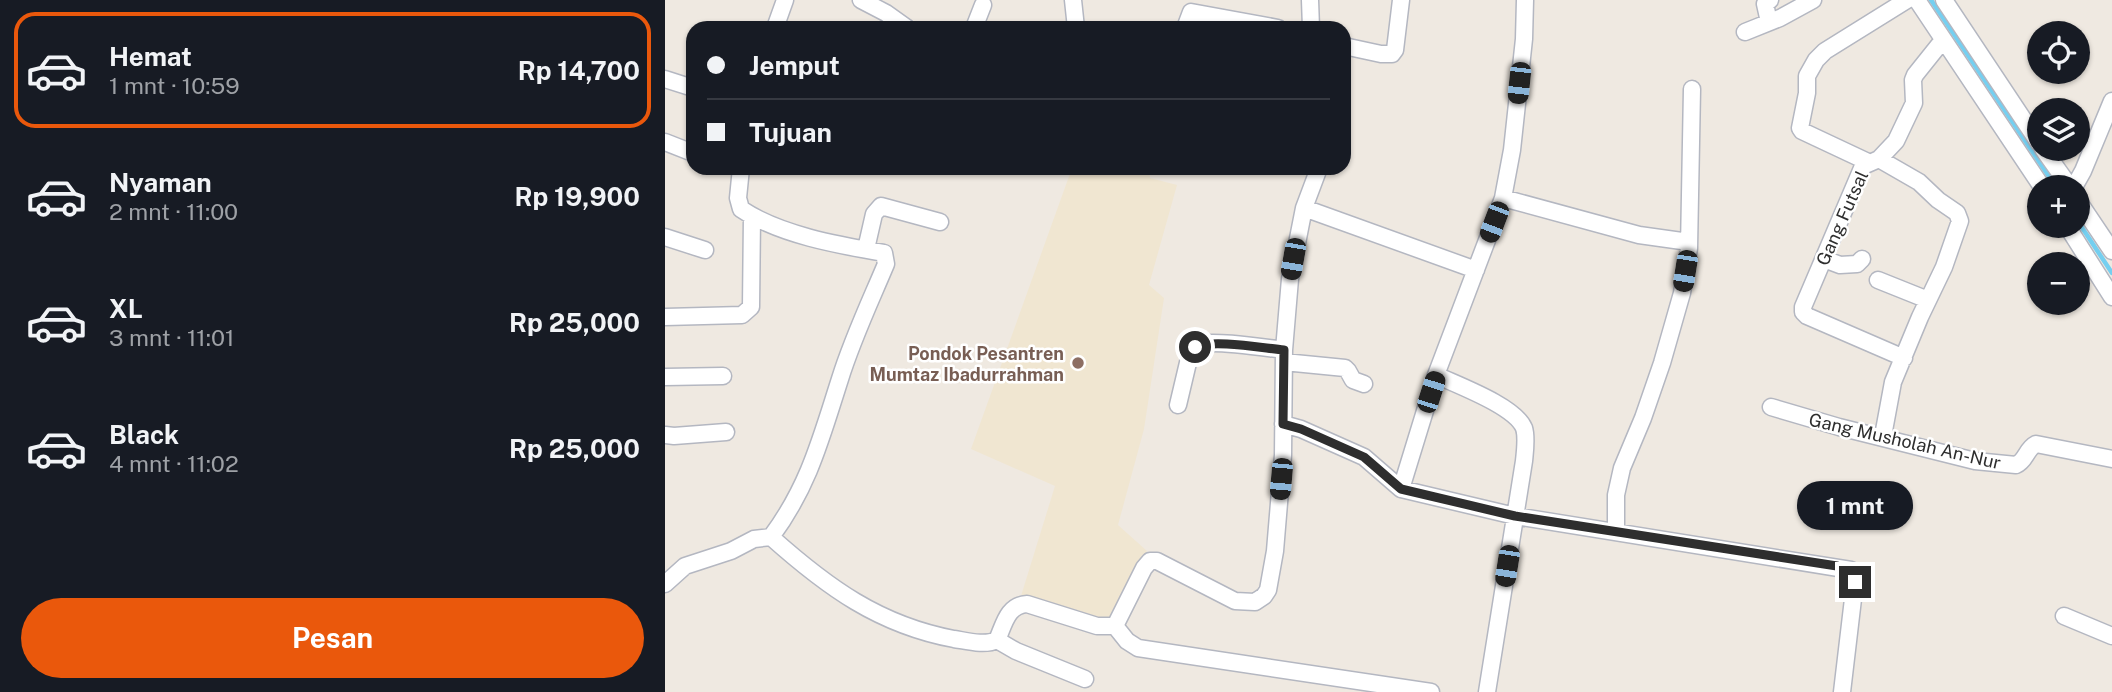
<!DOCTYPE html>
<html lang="id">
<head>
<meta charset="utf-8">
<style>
	body { margin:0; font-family:"Public Sans",sans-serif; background:#242831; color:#f1f3f6; height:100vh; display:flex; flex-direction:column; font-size:26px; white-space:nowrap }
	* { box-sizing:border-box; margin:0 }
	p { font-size:23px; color:#9ea1a6 }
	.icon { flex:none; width:38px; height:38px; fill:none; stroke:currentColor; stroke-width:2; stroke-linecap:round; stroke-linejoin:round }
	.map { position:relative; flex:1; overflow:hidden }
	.side { display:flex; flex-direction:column; background:#171b24; width:665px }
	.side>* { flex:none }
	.guide { position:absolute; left:21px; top:21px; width:665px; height:154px; border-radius:21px; box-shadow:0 2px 5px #0004; display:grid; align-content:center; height:154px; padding:0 21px; background:#171b24 }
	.buttons { position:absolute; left:1362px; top:21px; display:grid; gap:14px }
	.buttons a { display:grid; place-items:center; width:63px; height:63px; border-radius:50%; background:#171b24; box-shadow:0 2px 5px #0004; font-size:35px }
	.end { position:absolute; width:32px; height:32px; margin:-16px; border:9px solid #2e2e2e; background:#fff; box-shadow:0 0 0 4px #fff }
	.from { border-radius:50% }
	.bubble { position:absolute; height:49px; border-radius:24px; background:#171b24; box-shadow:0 2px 5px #0004; font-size:23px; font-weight:700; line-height:49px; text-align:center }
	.car { position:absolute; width:21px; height:42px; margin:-21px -10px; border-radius:9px; box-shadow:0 0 5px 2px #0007; background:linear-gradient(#222 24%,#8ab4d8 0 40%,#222 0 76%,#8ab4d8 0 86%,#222 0) }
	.guide b { display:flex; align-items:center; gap:24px; height:66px; font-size:26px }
	.guide b+b { border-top:2px solid #363941 }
	.guide i { width:18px; height:18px; background:#f1f3f6 }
	ul { padding:12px 0 0; list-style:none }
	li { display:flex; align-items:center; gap:21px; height:116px; margin:0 14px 10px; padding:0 7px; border:4px solid transparent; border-radius:21px }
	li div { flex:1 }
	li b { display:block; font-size:26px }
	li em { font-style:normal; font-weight:700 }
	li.selected { border-color:#ea580c }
	li>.icon { width:63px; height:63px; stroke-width:1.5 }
	.cta { display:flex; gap:14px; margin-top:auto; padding:14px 21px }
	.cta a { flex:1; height:80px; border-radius:42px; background:#ea580c; color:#fff; font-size:28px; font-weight:700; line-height:80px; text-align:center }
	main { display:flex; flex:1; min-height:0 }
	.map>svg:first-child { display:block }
</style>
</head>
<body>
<main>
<section class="side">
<ul>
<li class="selected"><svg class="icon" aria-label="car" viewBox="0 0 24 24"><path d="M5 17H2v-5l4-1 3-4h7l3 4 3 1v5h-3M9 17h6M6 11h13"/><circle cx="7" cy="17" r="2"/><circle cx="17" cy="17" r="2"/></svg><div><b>Hemat</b><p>1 mnt · 10:59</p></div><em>Rp 14,700</em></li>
<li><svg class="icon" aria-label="car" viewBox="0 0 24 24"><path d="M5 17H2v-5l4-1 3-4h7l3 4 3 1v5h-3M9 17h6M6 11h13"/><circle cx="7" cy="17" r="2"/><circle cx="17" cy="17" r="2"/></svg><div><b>Nyaman</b><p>2 mnt · 11:00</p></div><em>Rp 19,900</em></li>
<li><svg class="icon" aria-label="car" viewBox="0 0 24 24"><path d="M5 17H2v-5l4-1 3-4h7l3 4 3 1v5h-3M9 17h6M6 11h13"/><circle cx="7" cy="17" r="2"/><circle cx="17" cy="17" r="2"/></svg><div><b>XL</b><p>3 mnt · 11:01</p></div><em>Rp 25,000</em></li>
<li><svg class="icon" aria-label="car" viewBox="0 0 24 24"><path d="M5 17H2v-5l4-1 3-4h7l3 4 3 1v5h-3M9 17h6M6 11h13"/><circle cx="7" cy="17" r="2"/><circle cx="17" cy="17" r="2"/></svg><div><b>Black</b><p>4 mnt · 11:02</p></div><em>Rp 25,000</em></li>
</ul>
<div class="cta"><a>Pesan</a></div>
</section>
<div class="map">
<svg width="1447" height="692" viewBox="0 0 1447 692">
	<rect width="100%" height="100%" fill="#efe9e1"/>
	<path fill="#f0e6d1" d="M407 168H484L485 178 512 185 484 285 499 298 479 429 453 525 482 551 454 610 443 623 356 596 390 486 306 449Z"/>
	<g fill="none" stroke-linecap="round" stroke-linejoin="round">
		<path stroke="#75cff0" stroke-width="4.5" d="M1266 0 1391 187
			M1412 220 1447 273"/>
		<g stroke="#b4b7c1" stroke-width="19">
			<path id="minor" d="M196 0 221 13 242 28
				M408 0 411 28
				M645 0 646 28
				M1252 0 1377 187
				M1279 0 1374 143
				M1104 22 1100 4 1105 0
				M110 28 120 0
				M309 28 318 5
				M520 28 526 12 613 28
				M1080 32 1115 18 1148 0
				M679 46 716 54H727L730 50 736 0
				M0 79 28 88
				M0 142 28 153
				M1378 149 1405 187
				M1214 159 1254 182 1273 200 1292 213 1295 221 1279 267 1255 317 1228 382 1218 436
				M1203 162 1137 131 1135 128 1142 93V76L1151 60 1160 51 1242 0
				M1409 187 1418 171 1447 101
				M838 198 974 235 1024 242
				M1412 199 1447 251
				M639 208 811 270
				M1402 226 1447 297
				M0 237 40 250
				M201 249 209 214 216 206 275 222
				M1159 259 1175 265 1192 264 1197 259
				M1213 280 1263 300
				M0 317 77 315 86 307 87 216
				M1239 358 1142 316 1138 312V307L1198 166 1214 159 1231 141 1249 103 1248 80 1250 75 1278 40
				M619 362 680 368 683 371 688 380 699 384
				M771 375C792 385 850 406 859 428 862 437 860 451 859 461L822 692
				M0 377 58 376
				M513 405 526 350C530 347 531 346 535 344 551 340 601 348 619 350
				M1106 407 1174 427 1310 461 1351 465C1361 461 1361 449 1371 444L1447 459
				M618 424 636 429 699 457 736 489 850 516 1186 570 1189 573 1190 582 1177 692
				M0 435 9 436 61 432
				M736 489 771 375 838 198 847 150 859 39 860 0
				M951 532V495L957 468 978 418 997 363 1017 293 1024 248 1027 89
				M106 537C162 587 214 625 289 639 302 641 320 646 332 640 339 625 342 605 362 604L432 626H450
				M0 584 20 566 66 551 89 539 106 537C144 486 156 438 175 379 187 340 205 302 221 264L219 253C173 245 115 235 76 209L73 198 76 168
				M1399 616 1447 636
				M450 626 479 568 485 561H492L570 601 590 602 599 596 603 590 610 551 618 455 619 350 625 279 639 208 654 168
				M450 626 462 641 473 648 766 692
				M332 640 351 651 420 679"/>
		</g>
		<use href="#minor" stroke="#fff" stroke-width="16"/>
	</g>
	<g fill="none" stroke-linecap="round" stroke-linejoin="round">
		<path stroke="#2e2e2e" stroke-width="9" d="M530 347C548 339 597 348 619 350L618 424 636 429 699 457 736 489 850 516 1172 566 1189 573 1190 582"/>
	</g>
	<circle fill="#8d6e63" stroke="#fff" stroke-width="2.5" cx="413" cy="363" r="7"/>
	<g text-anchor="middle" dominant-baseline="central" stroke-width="5" stroke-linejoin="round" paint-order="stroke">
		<g font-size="18" fill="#2e2e2e" stroke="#fff">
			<text transform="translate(1177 218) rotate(-66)">Gang Futsal</text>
			<text transform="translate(1240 441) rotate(13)">Gang Musholah An-Nur</text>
		</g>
		<g font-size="18" font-weight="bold" fill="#785e54" stroke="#fff" text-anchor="end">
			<text x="399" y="353">Pondok Pesantren<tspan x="399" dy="21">Mumtaz Ibadurrahman</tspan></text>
		</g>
	</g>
</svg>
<div class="buttons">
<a><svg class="icon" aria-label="locate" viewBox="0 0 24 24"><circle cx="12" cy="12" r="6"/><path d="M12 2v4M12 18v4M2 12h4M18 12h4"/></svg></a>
<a><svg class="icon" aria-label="layers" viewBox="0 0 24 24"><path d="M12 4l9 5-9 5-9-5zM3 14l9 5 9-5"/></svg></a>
<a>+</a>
<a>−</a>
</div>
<i class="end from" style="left:530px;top:347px"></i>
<i class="end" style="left:1190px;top:582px"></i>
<div class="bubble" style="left:1132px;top:481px;width:116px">1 mnt</div>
<i class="car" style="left:854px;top:83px;rotate:186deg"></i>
<i class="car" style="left:829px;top:222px;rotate:201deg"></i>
<i class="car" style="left:628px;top:259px;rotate:190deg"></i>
<i class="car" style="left:1020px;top:271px;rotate:189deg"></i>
<i class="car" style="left:766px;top:392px;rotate:18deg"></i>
<i class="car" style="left:616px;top:479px;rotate:185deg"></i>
<i class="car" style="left:842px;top:566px;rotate:189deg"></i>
<div class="guide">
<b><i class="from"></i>Jemput</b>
<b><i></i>Tujuan</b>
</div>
</div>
</main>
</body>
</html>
